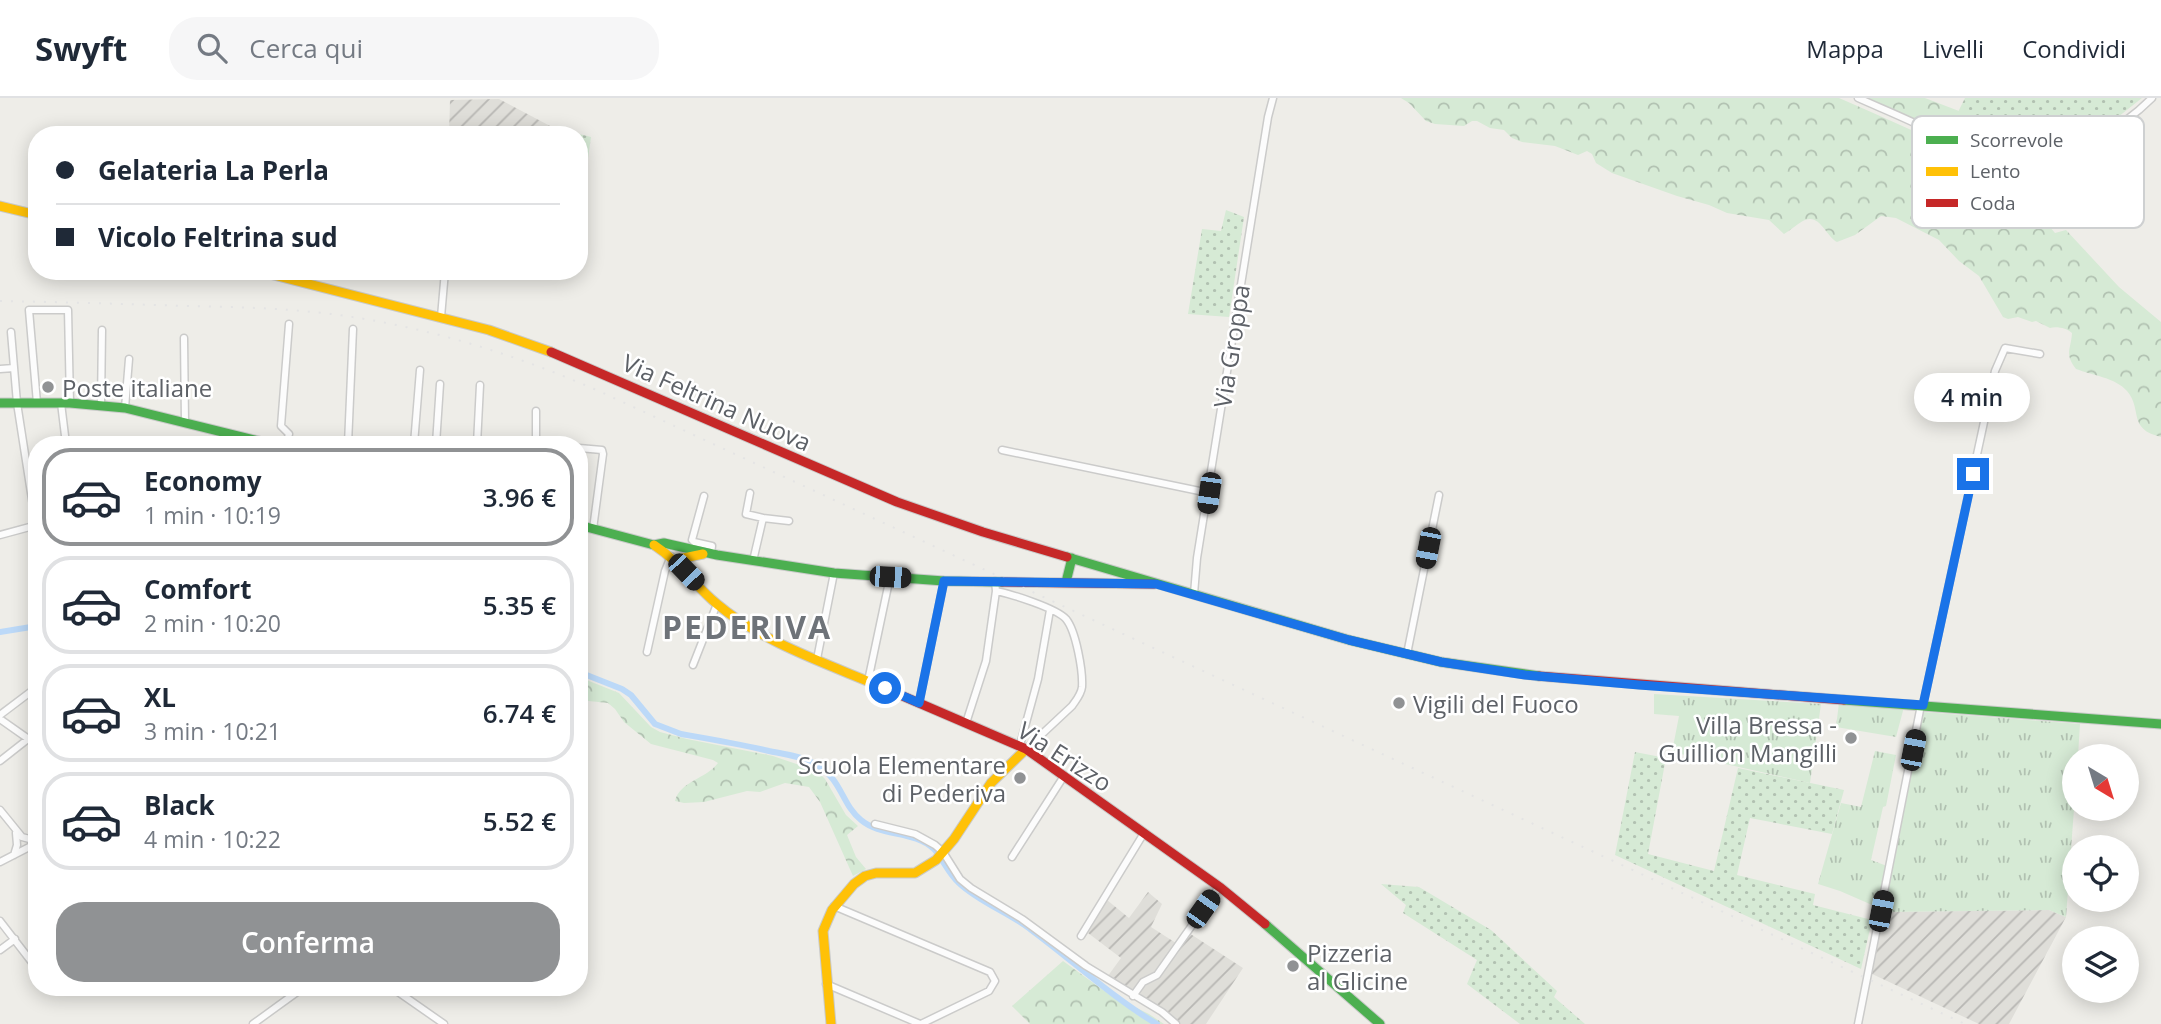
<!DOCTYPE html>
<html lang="it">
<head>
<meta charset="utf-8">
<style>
	body { margin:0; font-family:"Open Sans",sans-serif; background:#f6f6f7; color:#1f2937; height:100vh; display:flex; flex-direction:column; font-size:26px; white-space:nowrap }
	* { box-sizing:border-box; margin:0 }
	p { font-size:23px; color:#747a83 }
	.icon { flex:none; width:38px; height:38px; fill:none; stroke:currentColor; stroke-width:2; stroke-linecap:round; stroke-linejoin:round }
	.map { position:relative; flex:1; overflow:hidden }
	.sheet { position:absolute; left:28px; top:338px; width:560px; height:560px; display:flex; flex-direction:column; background:#fff; border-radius:28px; box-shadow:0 4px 18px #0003 }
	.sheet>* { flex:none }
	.guide { position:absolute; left:28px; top:28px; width:560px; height:154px; border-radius:28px; box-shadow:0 4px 18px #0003; display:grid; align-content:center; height:154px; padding:0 28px; background:#fff }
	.needle { width:46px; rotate:142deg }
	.fabs { position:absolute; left:2062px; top:646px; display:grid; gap:14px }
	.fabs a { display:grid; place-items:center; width:77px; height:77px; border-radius:50%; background:#fff; box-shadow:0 4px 18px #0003; font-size:35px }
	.end { position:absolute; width:32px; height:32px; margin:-16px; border:9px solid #1a73e8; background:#fff; box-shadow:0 0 0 4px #fff }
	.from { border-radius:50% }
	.bubble { position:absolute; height:49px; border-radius:24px; background:#fff; box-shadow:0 4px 18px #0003; font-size:23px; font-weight:600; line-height:49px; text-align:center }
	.car { position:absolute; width:21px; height:42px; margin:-21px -10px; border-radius:9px; box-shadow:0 0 5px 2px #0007; background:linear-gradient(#222 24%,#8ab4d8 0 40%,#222 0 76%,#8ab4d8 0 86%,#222 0) }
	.guide b { display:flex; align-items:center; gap:24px; height:66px; font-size:26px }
	.guide b+b { border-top:2px solid #e0e1e3 }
	.guide i { width:18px; height:18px; background:#1f2937 }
	ul { padding:12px 0 0; list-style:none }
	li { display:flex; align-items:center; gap:21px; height:98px; margin:0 14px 10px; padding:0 14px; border:4px solid #e0e1e3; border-radius:28px }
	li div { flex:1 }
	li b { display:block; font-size:26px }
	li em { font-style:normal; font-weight:600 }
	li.on { border-color:#909294 }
	li>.icon { width:63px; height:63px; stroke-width:1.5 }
	.cta { display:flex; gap:14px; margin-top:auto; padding:14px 28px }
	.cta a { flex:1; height:80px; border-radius:28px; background:#909294; color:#fff; font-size:28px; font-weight:600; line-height:80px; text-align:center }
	header { display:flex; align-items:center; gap:42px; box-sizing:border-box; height:98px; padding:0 35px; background:#fff; border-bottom:2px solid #e0e1e3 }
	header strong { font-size:33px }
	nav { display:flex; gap:38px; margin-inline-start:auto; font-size:24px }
	.search { width:490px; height:63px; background:#f6f6f7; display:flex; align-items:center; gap:18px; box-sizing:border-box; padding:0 24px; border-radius:28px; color:#747a83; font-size:26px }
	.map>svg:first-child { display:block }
</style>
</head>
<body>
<header>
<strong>Swyft</strong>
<div class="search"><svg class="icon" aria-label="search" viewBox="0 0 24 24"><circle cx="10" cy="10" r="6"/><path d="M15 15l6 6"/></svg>Cerca qui</div>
<nav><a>Mappa</a><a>Livelli</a><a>Condividi</a></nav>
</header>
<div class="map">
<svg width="2161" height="926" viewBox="0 0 2161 926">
	<defs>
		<pattern id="industrial-furrows" width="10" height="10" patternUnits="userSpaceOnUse" patternTransform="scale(1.75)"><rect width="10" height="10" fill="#dfded9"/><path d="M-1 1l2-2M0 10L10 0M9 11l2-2" fill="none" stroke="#b8b7b4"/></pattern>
		<pattern id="grass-dots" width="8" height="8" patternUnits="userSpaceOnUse" patternTransform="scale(1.75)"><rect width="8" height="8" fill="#d6ead5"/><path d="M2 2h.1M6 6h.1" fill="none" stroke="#b1c1b1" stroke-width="1.8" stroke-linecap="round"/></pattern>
		<pattern id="forest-crowns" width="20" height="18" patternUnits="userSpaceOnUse" patternTransform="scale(1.75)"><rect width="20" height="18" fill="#d6ead5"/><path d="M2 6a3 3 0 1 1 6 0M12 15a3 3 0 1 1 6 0" fill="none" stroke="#b1c1b1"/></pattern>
		<pattern id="park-tufts" width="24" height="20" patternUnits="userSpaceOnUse" patternTransform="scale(1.75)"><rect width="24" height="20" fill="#d6ead5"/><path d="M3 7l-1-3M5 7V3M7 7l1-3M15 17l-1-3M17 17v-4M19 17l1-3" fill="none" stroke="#b1c1b1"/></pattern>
	</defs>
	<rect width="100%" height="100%" fill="#eeede8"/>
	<path fill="url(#industrial-furrows)" d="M499 1 552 29 551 37H449L450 2Z
		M1148 794 1162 806 1151 829 1179 847 1189 835 1243 870 1206 926H1178L1153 908 1129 898 1105 882 1121 860 1088 835 1107 802 1129 820Z
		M2049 812 2066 819 2009 926H1979L1870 875 1883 814Z"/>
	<path fill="url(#grass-dots)" d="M1965 0H2142L2070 57H2061L2028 76 2007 55 1982 46C1982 29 1971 21 1958 14Z
		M552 29 591 39 579 125V37H551Z
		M1226 112 1244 119 1229 219 1188 216 1202 131 1221 133Z
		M1635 654 1666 660 1648 756 1714 773 1738 670 1844 692 1832 736 1750 720 1737 777 1815 796 1813 807 1872 822 1861 871 1615 757Z
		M1381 786 1419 789 1491 832 1557 893 1554 899 1585 926H1520L1467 886 1477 862 1403 815 1406 807Z"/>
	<path fill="url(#forest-crowns)" d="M1401 0H1839C1863 10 1886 21 1909 31 1929 40 1951 48 1968 62 1985 76 2002 111 2027 102L2055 135 2066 132 2119 189 2161 224V339C2127 331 2143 312 2127 293 2116 280 2092 277 2076 271 2064 255 2071 252 2072 235 2067 230 2056 228 2050 230L2036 223 2032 224 2018 219 2008 221 2003 219 1979 178 1959 163 1939 142 1896 120 1881 118 1855 137 1837 144C1826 138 1820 116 1805 122 1798 125 1791 132 1784 136L1769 122 1727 115 1709 107 1677 98 1612 75 1596 65 1592 56 1587 53 1578 57 1555 48 1522 44 1512 40 1504 32 1490 30 1477 23H1472L1464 28 1435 26 1426 23 1409 5Z
		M1864 0H1925L1972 18 1973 23 1979 25 1986 33 1982 39V46L2011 58 2028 76 2047 67 2061 57H2070L2023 93 2012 94 1977 58 1962 46Z
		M579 579 619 595 651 629 660 634 687 641 773 658 817 673 825 681 846 717 858 728 847 737 856 759 866 771 853 778 820 704 809 689 785 685 760 694 747 693 704 704 684 705 675 703C680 683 706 681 718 665L713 662 651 646 624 624 615 611 608 605 579 602Z
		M1063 863 1110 897 1149 916 1164 926H1030L1012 908Z"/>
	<path fill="url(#park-tufts)" d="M1654 596 1821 606 1810 685 1672 654 1679 618 1654 616Z
		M1839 605 1904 609 1896 639 1836 629Z
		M1923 614 2080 626 2078 658H2074V711L2066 819 2049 812 1883 814Z
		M1875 653 1896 657 1886 708 1883 709 1871 762 1887 768 1879 810 1840 793 1818 786 1841 705 1861 709Z"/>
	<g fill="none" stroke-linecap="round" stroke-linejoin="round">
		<path stroke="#bcd9f8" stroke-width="6" d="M0 534 37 528
			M579 574 622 591 631 597 655 626 681 636C710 641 740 646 769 653 784 656 801 658 815 666 842 680 841 706 861 722 881 739 914 732 934 751 943 761 948 775 959 785 979 804 1008 814 1030 831 1071 861 1114 901 1157 926"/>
		<g stroke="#cbcbca" stroke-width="9">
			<path id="street" d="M1858 0C1896 17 1939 33 1973 59 1988 72 1999 98 2021 99L2047 84 2139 12 2152 0
				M441 219 445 173
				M11 234 17 305 36 427
				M184 240 185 324
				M0 271 14 270
				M37 305 29 212H68L70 305
				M61 305 66 346
				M101 307 102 232
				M125 310 129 261
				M536 313V346
				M286 346 289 336 281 328 289 226
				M348 346 353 231
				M414 346 420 272
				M436 346 440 286
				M477 346 480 287
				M579 350 602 352 603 356 593 431
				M1002 352 1209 395
				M750 395 746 416 763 420 753 463
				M704 398 692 442 694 444 712 448 711 456
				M763 420 789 423
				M0 437 37 427
				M995 483 996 493C1011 496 1056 510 1066 521 1076 533 1083 573 1082 589 1081 597 1076 602 1072 608L1026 651
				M1194 496 1197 460 1268 19 1273 0
				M647 554 665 473 671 458
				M1407 556 1439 397
				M817 561 834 475
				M693 567 717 506
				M868 583 890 479
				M919 605 944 483
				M1923 607 1995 273 2005 250 2040 256
				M0 617 37 589
				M0 621 37 647
				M966 625 986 563 996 493
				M1020 647 1038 581 1050 512
				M0 663 28 641
				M0 712 22 739 37 743
				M875 726 915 736 935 747 943 754 960 781 971 790 1022 821 1086 868 1162 914 1176 926
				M14 757 17 747 16 735
				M1012 759 1064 678
				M0 764 37 745
				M834 808 990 874 995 883 989 893 921 926
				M0 823 37 871
				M1081 838 1144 735
				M0 852 15 841
				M826 886 920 926
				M49 889 52 892
				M391 889 444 926
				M1133 898 1143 884 1157 877 1219 789
				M253 926 304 889
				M1858 926 1921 607"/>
		</g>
		<g stroke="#c9cac9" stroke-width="11">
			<path id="fast" d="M0 305H70L125 310 271 346
				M579 427 654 447 664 445 717 457 834 475 944 483 1002 484
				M1067 459 1349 542 1441 564 1539 578
				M1066 484 1072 460
				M1844 602 2161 626
				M1265 826 1380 926"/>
		</g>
		<g stroke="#c9cac9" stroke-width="11">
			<path id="slow" d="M0 108 37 117
				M258 173 489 232 551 254
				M654 447C680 464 694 487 717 506 764 546 834 568 891 593
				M674 462 703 456
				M831 926 823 833 832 812 854 786 865 778 876 775H915L936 762 954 741 991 685 1026 651"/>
		</g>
		<g stroke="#c9cac9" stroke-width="11">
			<path id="jam" d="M551 254 897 404 983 434 1067 459
				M1002 484 1154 486
				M1539 578 1844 602
				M891 593 1026 651 1221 790 1265 826"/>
		</g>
		<use href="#street" stroke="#fcfcfc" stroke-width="6"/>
		<use href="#fast" stroke="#4caf50" stroke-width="9"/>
		<use href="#slow" stroke="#ffc107" stroke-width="9"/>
		<use href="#jam" stroke="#c62828" stroke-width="9"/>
		<path stroke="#e4e4e4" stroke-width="2" stroke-dasharray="2 9" stroke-linecap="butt" d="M0 203C62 204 124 206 187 208 235 209 283 210 331 216 425 228 515 256 601 294L1965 926"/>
	</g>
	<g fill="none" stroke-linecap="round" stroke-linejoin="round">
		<path stroke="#1a73e8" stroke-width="9" d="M885 590 919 605 944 483 1156 486 1349 542 1441 564 1525 577 1639 587 1923 607 1973 376"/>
	</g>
	<g fill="#909294" stroke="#fff" stroke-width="2.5">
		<circle cx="48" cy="289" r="7"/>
		<circle cx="1399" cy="605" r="7"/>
		<circle cx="1851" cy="640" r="7"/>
		<circle cx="1020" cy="680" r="7"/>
		<circle cx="1293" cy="868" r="7"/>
	</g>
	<g text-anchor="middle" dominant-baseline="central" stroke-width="5" stroke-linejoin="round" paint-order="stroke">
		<g font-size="24" fill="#5d6167" stroke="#fff">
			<text transform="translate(1231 248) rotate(-81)">Via Groppa</text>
			<text transform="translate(717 304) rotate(24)">Via Feltrina Nuova</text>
			<text transform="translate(1065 658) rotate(33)">Via Erizzo</text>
		</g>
		<g font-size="24" fill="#5d6167" stroke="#fff" text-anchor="start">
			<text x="62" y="289">Poste italiane</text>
			<text x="1413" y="605">Vigili del Fuoco</text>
			<text x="1837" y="626" text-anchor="end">Villa Bressa -<tspan x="1837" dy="28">Guillion Mangilli</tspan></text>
			<text x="1006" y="666" text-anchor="end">Scuola Elementare<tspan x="1006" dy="28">di Pederiva</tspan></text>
			<text x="1307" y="854">Pizzeria<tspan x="1307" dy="28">al Glicine</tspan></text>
		</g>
		<g font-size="32" font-weight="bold" letter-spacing="2" fill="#6e7379" stroke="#fff">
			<text x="747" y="528">PEDERIVA</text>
		</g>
	</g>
	<rect x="1912" y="18" width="232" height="112" rx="10" fill="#fff" stroke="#ced0d1" stroke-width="2"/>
	<rect x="1926" y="38" width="32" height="8" fill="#4caf50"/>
	<rect x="1926" y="69" width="32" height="9" fill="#ffc107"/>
	<rect x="1926" y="101" width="32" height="8" fill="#c62828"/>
	<g font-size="19" fill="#5d6167">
		<text x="1970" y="49">Scorrevole</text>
		<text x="1970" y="80">Lento</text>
		<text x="1970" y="112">Coda</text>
	</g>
</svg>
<div class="fabs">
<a><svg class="needle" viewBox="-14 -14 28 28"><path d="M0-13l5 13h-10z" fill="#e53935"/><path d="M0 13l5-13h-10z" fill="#747a83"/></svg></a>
<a><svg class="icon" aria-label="locate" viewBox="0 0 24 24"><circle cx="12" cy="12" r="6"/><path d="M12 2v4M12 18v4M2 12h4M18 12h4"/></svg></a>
<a><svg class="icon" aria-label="layers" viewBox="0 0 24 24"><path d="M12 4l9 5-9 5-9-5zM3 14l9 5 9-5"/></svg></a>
</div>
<i class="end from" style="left:885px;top:590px"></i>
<i class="end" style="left:1973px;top:376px"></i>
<div class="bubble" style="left:1914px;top:275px;width:116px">4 min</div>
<i class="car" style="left:1209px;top:395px;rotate:188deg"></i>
<i class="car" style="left:1428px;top:450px;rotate:191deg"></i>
<i class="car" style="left:686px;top:474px;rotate:136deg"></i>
<i class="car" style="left:890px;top:479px;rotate:93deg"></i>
<i class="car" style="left:1913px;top:652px;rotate:11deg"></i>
<i class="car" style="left:1203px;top:811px;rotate:35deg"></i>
<i class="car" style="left:1881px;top:813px;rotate:11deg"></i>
<div class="guide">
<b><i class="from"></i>Gelateria La Perla</b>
<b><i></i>Vicolo Feltrina sud</b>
</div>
<section class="sheet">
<ul>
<li class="on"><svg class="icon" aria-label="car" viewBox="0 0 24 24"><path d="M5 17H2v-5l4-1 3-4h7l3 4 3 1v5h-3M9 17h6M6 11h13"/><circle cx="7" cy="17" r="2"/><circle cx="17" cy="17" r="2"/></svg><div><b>Economy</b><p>1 min · 10:19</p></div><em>3.96 €</em></li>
<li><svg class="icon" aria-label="car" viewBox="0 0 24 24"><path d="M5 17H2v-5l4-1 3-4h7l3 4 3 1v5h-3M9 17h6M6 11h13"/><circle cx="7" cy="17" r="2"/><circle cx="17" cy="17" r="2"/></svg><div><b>Comfort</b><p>2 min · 10:20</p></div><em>5.35 €</em></li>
<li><svg class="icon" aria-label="car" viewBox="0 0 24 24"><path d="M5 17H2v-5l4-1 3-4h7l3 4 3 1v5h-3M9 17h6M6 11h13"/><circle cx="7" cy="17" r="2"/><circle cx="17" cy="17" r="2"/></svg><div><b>XL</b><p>3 min · 10:21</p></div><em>6.74 €</em></li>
<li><svg class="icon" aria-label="car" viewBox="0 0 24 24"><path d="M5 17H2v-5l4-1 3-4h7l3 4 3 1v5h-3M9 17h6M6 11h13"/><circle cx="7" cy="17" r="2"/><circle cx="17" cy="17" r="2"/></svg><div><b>Black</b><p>4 min · 10:22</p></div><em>5.52 €</em></li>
</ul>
<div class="cta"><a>Conferma</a></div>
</section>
</div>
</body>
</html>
